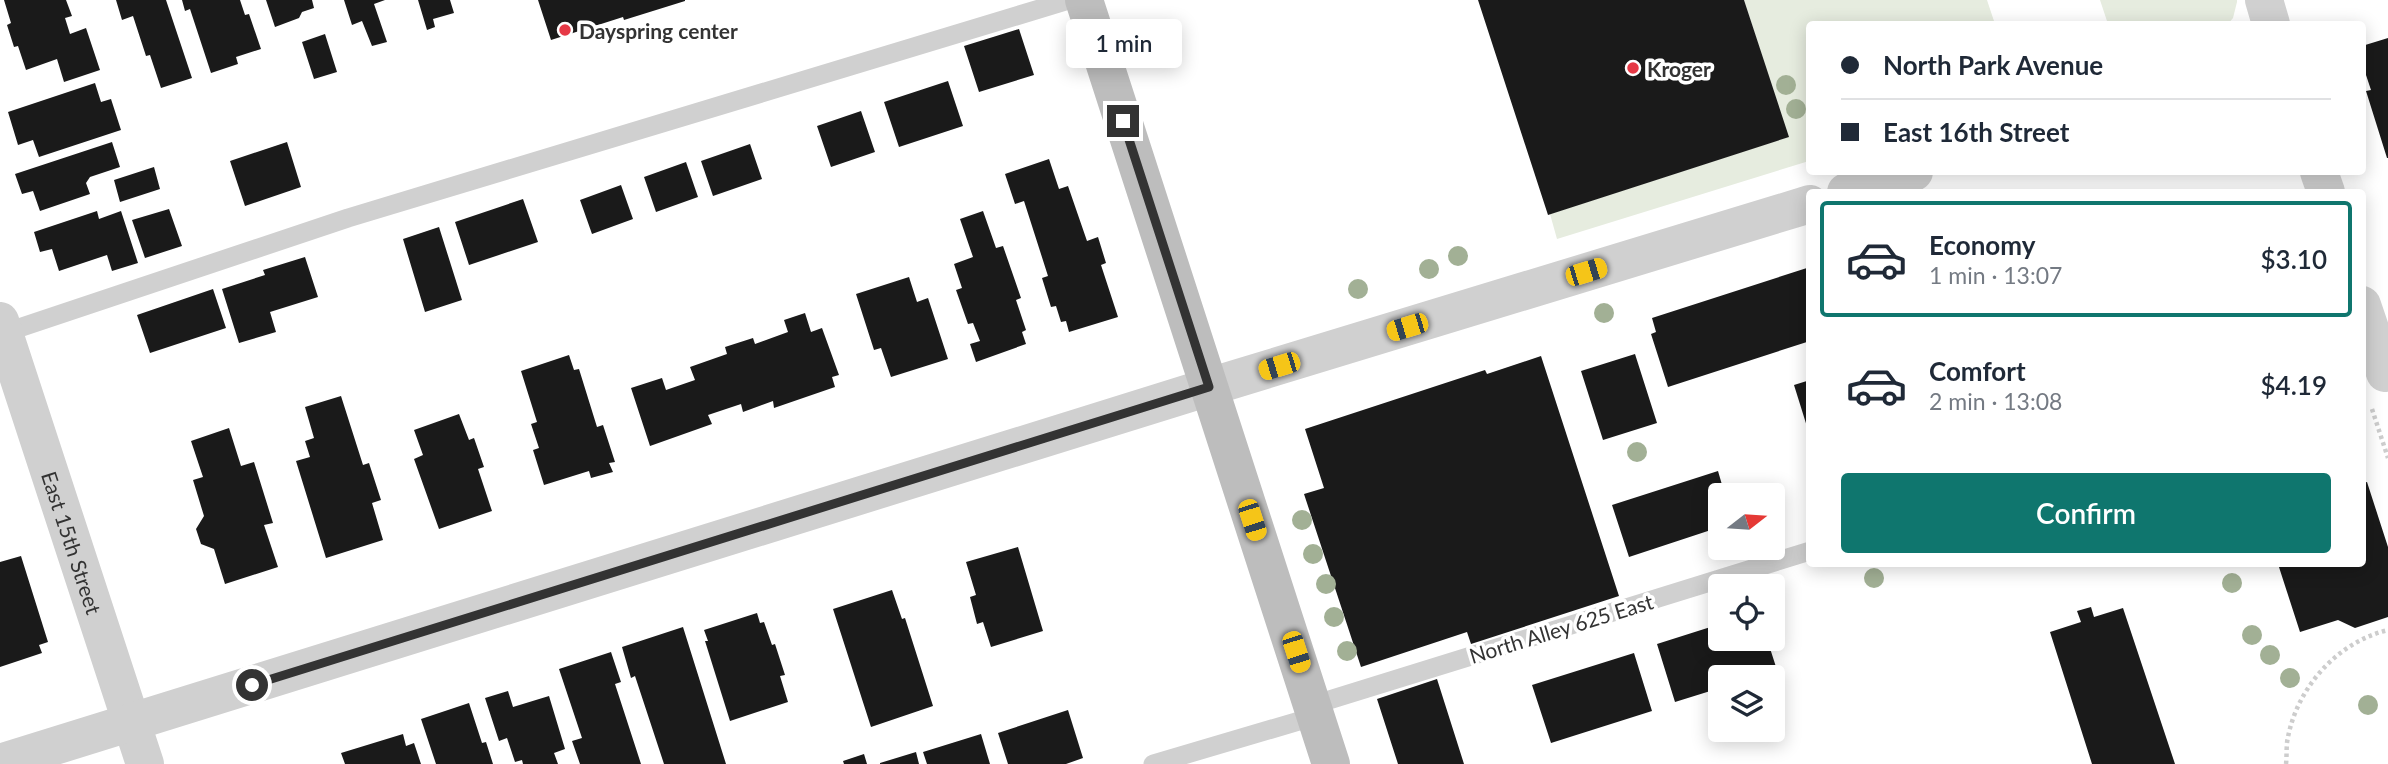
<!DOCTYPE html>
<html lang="en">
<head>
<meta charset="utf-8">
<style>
	body { margin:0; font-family:Lato,sans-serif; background:#f6f6f7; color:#1f2937; height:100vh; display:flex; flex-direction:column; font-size:26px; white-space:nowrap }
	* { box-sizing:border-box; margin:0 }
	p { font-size:23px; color:#747a83 }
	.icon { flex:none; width:38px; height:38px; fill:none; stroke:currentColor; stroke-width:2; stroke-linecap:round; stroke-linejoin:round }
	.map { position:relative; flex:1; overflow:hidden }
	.drawer { position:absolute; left:1806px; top:189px; width:560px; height:378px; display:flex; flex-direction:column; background:#fff; border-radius:7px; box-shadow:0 4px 18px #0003 }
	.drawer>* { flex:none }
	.hud { position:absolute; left:1806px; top:21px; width:560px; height:154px; border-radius:7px; box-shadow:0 4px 18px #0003; display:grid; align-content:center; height:154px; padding:0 35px; background:#fff }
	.needle { width:46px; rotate:73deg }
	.fabs { position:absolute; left:1708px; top:483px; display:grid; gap:14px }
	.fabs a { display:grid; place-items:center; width:77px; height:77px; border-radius:7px; background:#fff; box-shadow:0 4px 18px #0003; font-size:35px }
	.end { position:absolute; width:32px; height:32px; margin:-16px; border:9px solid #333; background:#fff; box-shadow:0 0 0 4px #fff }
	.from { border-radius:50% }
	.bubble { position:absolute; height:49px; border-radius:7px; background:#fff; box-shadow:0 4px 18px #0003; font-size:23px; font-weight:600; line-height:49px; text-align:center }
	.car { position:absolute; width:21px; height:42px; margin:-21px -10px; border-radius:9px; box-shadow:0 0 5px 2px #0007; background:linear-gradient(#f5c518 24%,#345 0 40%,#f5c518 0 76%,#345 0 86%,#f5c518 0) }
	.hud b { display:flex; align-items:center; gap:24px; height:66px; font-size:26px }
	.hud b+b { border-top:2px solid #e0e1e3 }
	.hud i { width:18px; height:18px; background:#1f2937 }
	ul { padding:12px 0 0; list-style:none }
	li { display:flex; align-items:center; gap:21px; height:116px; margin:0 14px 10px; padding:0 21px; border:4px solid transparent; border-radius:7px }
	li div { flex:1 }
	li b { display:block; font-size:26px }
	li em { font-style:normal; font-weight:600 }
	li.current { border-color:#0f766e }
	li>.icon { width:63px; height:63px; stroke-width:1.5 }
	.action { display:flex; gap:14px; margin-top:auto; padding:14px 35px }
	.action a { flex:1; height:80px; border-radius:7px; background:#0f766e; color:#fff; font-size:28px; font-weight:600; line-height:80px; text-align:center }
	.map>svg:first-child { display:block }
</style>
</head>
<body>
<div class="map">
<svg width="2388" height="764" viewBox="0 0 2388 764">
	<rect width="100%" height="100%" fill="#fff"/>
	<path fill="#e6ecdf" d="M1744 0H1987L1995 24H1810L1809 161 1557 239 1550 214 1788 137Z
		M2100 0H2237V2L2233 18 2228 24H2108Z"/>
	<path fill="#1a1a1a" d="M4 0H66L72 16 65 18 70 34 86 28 100 70 64 82 57 59 26 70 18 46 14 47 7 25 11 23Z
		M116 0H166L192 78 161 88 150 55 146 56 133 16 122 20Z
		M182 0H240L245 15 249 14 261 49 236 57 238 64 211 73 190 9 185 11Z
		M266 0H312L314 8 302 12 299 18 275 27Z
		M344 0H385L374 4 387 42 372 46 362 21 352 25Z
		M418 0H450L454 13 433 19 435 27 427 30Z
		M538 0H685V1L624 20 623 17 551 40Z
		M1478 0H1744L1789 137 1548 215Z
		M1019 29 1034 75 979 92 964 46Z
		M325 34 337 72 314 79 302 42Z
		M2388 38V158H2387L2366 91 2371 90 2362 63V46Z
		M948 81 963 126 899 147 884 102Z
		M95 83 101 102 111 99 121 130 39 157 33 140 18 145 8 112Z
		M861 111 875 152 831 167 817 126Z
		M112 142 120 167 90 177 86 183 90 194 40 211 33 191 22 194 15 174Z
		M287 142 301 187 245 206 230 161Z
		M750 144 762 179 713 196 701 161Z
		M1049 159 1059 189 1068 186 1087 241 1098 237 1106 263 1101 265 1118 317 1069 332 1066 321 1061 322 1056 306 1051 307 1042 278 1048 276 1024 201 1015 204 1005 174Z
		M686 162 698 197 656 212 644 177Z
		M154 167 160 189 120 202 114 180Z
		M621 185 633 219 592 234 580 200Z
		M523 199 538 242 469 265 455 222Z
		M169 209 182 246 145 258 132 220Z
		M97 211 99 219 121 211 138 263 112 271 107 255 59 271 52 249 40 252 34 232Z
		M983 211 996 248 1003 246 1021 298 1016 300 1026 330 1022 332 1026 344 976 362 970 344 980 341 973 323 968 324 956 290 962 288 954 264 973 257 960 219Z
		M439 227 462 300 425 312 403 239Z
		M305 257 318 297 270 312 276 332 239 343 222 289 265 275 263 270Z
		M1810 267V341L1668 387 1651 334 1656 332 1652 318Z
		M909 277 917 302 928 298 948 359 891 377 881 348 874 350 856 294Z
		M213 289 226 328 150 353 137 315Z
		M805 313 811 332 822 328 839 375 832 377 835 387 774 408 773 401 743 412 741 404 708 415 712 424 650 446 631 388 662 378 666 390 695 380 690 367 727 354 725 347 753 338 755 344 788 332 784 320Z
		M1635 354 1657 423 1603 440 1581 371Z
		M569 355 574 370 579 369 597 427 603 425 615 462 609 463 613 472 591 478 589 471 544 485 533 450 539 448 531 424 537 422 521 371Z
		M1541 356 1619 596 1471 644 1467 632 1361 667 1304 494 1324 488 1305 429 1485 370 1487 374Z
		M1810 380V433H1809L1794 385Z
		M341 396 363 465 369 463 381 500 372 503 383 540 326 558 296 461 310 457 305 441 314 438 305 407Z
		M459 414 469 440 474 438 484 467 478 469 492 511 439 529 414 459 423 455 414 430Z
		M229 428 241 466 254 462 273 523 264 525 278 567 225 584 214 549 201 544 196 529 204 516 193 480 203 477 191 441Z
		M1718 471 1725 495H1720V527L1629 557 1612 505Z
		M2367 482 2388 547V617L2355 628 2338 620 2300 632 2278 564H2362V483Z
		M1018 547 1043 631 991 647 983 622 977 624 970 597 976 595 966 562Z
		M21 556 48 642 39 645 42 653 0 667V562Z
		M892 590 902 619 905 618 933 706 871 727 833 609Z
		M2091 607 2094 617 2123 608 2175 764H2092L2050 632 2081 622 2077 611Z
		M757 613 760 623 764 622 772 645 775 644 785 675 780 676 788 702 730 721 705 641H708L704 630Z
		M1720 624V639H1767L1777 670 1754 677H1720V688L1675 702 1657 644Z
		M683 627 726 764H664L635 676 631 678 622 647Z
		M611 652 621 682 615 684 641 764H580L572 741 582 738 559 669Z
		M1634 653 1652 711 1551 743 1532 685Z
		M1437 679 1464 764H1398L1377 699Z
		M508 691 513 707 549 696 565 749 554 753 558 764H523L522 760 515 762 507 738 499 741 485 698Z
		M469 703 482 743 486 742 493 764H436L421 719Z
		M1068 710 1083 758 1066 764H1008L998 733Z
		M403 734 406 746 414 743 421 764H345L341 753Z
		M981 734 990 764H927L923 752Z
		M916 752 919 764H880V763Z
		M864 754 867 764H844L843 761Z"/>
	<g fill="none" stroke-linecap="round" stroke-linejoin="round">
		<path stroke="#cdcdcd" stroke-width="4.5" stroke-dasharray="3.5 3.5" stroke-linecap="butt" d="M2372 409 2388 458
			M2286 764C2287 755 2286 745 2288 737 2298 686 2338 642 2388 630"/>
		<path stroke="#d0d0d0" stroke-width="19" d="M4 333 348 218 1069 0
			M1313 705 1810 551
			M1153 764 1316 716"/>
		<g stroke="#d0d0d0" stroke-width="38">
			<path d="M2264 0 2271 24"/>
			<path d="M2319 172 2326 192"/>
			<path d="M1846 192 1914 172"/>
			<path d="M2362 305 2385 373"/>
			<path id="s1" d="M0 321 145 764"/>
			<path d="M0 763 1209 387 1810 204"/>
		</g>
		<path stroke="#bdbdbd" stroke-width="38" d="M1084 0 1331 764"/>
	</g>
	<g fill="#a2b095">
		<circle cx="1786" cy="85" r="10"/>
		<circle cx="1796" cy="109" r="10"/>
		<circle cx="1458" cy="256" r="10"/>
		<circle cx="1429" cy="269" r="10"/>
		<circle cx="1358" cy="289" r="10"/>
		<circle cx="1604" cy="313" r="10"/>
		<circle cx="1637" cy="452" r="10"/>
		<circle cx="1302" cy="520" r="10"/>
		<circle cx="1313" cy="554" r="10"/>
		<circle cx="1874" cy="578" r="10"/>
		<circle cx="2232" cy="583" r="10"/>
		<circle cx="1326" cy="584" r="10"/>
		<circle cx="1334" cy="617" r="10"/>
		<circle cx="2252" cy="635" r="10"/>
		<circle cx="1347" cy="651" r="10"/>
		<circle cx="2270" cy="655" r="10"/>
		<circle cx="2290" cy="678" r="10"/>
		<circle cx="2368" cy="705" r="10"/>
	</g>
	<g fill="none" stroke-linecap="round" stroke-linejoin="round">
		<path stroke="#333" stroke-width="9" d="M252 685 1209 387 1123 121"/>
	</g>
	<g fill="#e63946" stroke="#fff" stroke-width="2.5">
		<circle cx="565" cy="30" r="7"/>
		<circle cx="1633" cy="68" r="7"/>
	</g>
	<g text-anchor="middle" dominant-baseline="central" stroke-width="7" stroke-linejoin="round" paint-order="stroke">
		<g font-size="21" font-weight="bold" fill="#333" stroke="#fff" text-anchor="start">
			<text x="579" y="30">Dayspring center</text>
			<text x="1647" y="68">Kroger</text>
		</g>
		<g font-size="21" fill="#333" stroke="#fff">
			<text stroke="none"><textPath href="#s1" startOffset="233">East 15th Street</textPath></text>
			<text transform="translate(1561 628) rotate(-17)">North Alley 625 East</text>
		</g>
	</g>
</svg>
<div class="fabs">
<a><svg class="needle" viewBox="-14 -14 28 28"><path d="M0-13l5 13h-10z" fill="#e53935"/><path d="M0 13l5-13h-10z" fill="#747a83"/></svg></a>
<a><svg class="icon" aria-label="locate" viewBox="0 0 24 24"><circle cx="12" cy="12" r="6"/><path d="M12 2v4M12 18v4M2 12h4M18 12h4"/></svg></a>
<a><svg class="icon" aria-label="layers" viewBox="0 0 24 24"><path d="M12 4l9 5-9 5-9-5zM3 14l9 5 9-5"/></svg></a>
</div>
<i class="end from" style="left:252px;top:685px"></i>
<i class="end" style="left:1123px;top:121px"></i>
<div class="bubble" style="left:1066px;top:19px;width:116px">1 min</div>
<i class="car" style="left:1586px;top:272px;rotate:73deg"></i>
<i class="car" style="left:1407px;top:327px;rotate:253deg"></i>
<i class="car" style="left:1279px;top:366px;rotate:253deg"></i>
<i class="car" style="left:1252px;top:520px;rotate:162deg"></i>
<i class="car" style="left:1296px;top:652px;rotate:162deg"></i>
<div class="hud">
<b><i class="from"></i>North Park Avenue</b>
<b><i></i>East 16th Street</b>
</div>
<section class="drawer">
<ul>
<li class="current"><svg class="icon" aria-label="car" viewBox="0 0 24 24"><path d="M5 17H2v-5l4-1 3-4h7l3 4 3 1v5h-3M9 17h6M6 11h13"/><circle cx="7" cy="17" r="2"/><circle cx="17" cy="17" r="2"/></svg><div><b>Economy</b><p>1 min · 13:07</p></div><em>$3.10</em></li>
<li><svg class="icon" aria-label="car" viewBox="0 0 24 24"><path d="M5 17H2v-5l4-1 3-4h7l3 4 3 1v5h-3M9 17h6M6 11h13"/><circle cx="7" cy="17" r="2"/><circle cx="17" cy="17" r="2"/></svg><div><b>Comfort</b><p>2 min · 13:08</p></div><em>$4.19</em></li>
</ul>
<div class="action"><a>Confirm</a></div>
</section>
</div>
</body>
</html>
